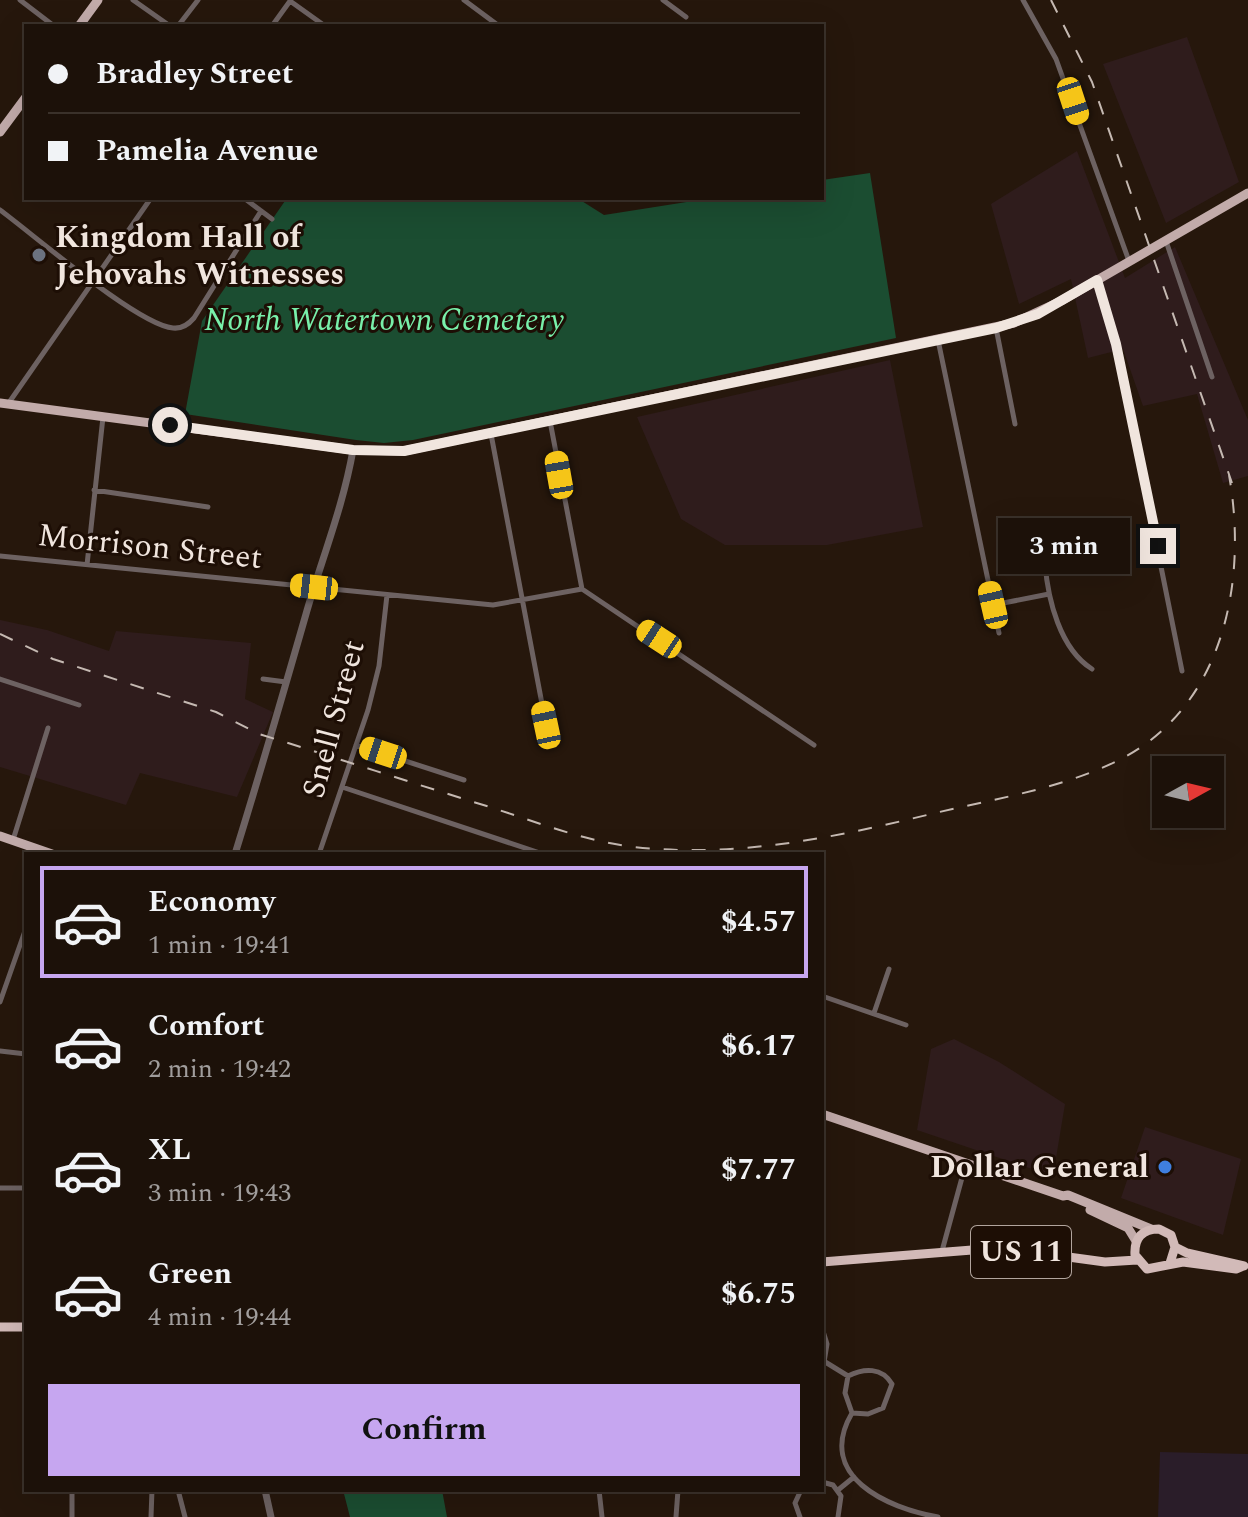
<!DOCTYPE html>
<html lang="en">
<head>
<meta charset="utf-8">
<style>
	body { margin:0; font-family:Spectral,serif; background:#251a12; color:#f1f3f6; height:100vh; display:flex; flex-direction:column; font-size:30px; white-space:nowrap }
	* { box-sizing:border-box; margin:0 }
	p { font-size:26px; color:#a09d9c }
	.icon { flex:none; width:44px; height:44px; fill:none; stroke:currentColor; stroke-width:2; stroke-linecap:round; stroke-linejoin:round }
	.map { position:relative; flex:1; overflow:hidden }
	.panel { position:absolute; left:24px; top:852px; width:800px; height:640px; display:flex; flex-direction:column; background:#1c1109; border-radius:0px; box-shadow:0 8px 32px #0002,0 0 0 2px #3a312a }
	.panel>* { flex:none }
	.hud { position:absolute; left:24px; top:24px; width:800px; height:176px; border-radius:0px; box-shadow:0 8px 32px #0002,0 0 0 2px #3a312a; display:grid; align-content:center; height:176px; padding:0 24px; background:#1c1109 }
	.needle { width:52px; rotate:82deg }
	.tools { position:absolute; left:1152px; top:756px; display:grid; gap:16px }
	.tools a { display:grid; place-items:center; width:72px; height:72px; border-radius:0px; background:#1c1109; box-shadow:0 8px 32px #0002,0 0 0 2px #3a312a; font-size:40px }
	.end { position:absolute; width:36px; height:36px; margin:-18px; border:10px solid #f0e5de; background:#111; box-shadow:0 0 0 4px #111 }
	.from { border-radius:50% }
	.bubble { position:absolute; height:56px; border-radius:0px; background:#1c1109; box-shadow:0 8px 32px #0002,0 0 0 2px #3a312a; font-size:26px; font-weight:700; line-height:56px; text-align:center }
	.car { position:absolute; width:24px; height:48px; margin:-24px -12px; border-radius:10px; box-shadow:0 0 6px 2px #0007; background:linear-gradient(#f5c518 24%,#345 0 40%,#f5c518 0 76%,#345 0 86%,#f5c518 0) }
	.hud b { display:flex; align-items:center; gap:28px; height:76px; font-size:30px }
	.hud b+b { border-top:2px solid #3a312a }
	.hud i { width:20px; height:20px; background:#f1f3f6 }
	ul { padding:14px 0 0; list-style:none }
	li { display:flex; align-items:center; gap:24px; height:112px; margin:0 16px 12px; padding:0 8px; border:4px solid transparent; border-radius:0px }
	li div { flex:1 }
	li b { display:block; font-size:30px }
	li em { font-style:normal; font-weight:700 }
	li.selected { border-color:#c6a6f0 }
	li>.icon { width:72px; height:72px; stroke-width:1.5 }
	.cta { display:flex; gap:16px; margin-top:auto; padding:16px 24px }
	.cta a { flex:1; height:92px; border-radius:0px; background:#c6a6f0; color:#111; font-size:32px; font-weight:700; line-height:92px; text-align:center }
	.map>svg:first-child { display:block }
</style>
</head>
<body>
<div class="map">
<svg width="1248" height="1517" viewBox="0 0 1248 1517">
	<rect width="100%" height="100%" fill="#26170c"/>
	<path fill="#2a1d29" d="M1160 1452 1248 1454V1517H1158Z"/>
	<path fill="#2f1c1c" d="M1187 37 1239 182 1166 223 1103 64Z
		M1077 151 1125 278 1175 247 1248 420V476L1223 483 1197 394 1143 406 1123 349 1088 358 1071 279 1019 304 991 204Z
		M890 360 923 527 827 545H725L681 519 637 417Z
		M0 620 47 630 109 651 116 631 251 643 245 699 273 712 237 797 140 773 126 805 0 767Z
		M954 1039 999 1062 1065 1104 1053 1176 917 1130 931 1049Z
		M1145 1127 1241 1159 1223 1235 1121 1198Z"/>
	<path fill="#1b4d31" d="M870 173 896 338 413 440 384 443 356 440 185 414 202 321 287 198H577L604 215 712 198H822V180Z
		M343 1490H442L447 1517H350Z"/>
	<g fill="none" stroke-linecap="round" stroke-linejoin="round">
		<path stroke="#6d6262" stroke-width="5" d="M20 0 54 26
			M133 0 170 26
			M464 0 499 26
			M663 0 686 17
			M1023 0 1056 59 1129 261
			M290 1 325 26
			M178 26 198 0
			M272 26 290 1
			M244 198 272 219
			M0 210C34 235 138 325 173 328 182 329 188 325 194 318L261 211
			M1166 241 1212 377
			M1098 281 1122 373 1182 671
			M996 328 1015 424
			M938 340 999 633
			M8 404 151 198
			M550 421 582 589
			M491 434 546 725
			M94 490 208 507
			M0 556 493 605 582 589
			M1045 564C1048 600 1060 649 1092 669
			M87 565 103 417
			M582 589 814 745
			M993 605 1049 594
			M0 679 79 705
			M263 679 286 682
			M356 745 464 780
			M342 787 543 854
			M13 840 48 728
			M319 854 368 710 379 666 387 595
			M822 996 906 1025
			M0 1002 26 928
			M874 1013 889 969
			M0 1051 26 1054
			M0 1188H26
			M942 1251 966 1163
			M822 1328 827 1344 824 1362
			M822 1360 848 1376 845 1393 852 1413C815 1476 887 1508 938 1517
			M848 1376C864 1368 882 1367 892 1384L883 1408 868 1414 852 1413
			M822 1482 833 1485 841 1496 838 1517
			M178 1490 185 1517
			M599 1490 602 1517
			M838 1490 854 1477
			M72 1517V1490
			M151 1517 152 1490
			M676 1517 678 1490
			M800 1517 795 1503 801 1490"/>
		<path stroke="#6d6262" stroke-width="7" d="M235 854C260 774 283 694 306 614 322 558 343 507 353 450
			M265 1490 271 1517"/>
		<path stroke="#c2abaa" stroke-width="9" d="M79 26 98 0
			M0 132 26 97
			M0 403 353 450 404 451 1014 323 1061 301 1248 193
			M0 836 52 854
			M822 1114 1063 1196 1068 1195 1151 1229
			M1090 1210 1128 1228 1136 1241"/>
		<path stroke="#d2bab8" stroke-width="9" d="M1175 1247 1187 1253 1244 1266
			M822 1262 972 1250 1039 1253 1105 1262 1137 1260
			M1170 1263 1175 1247 1171 1235 1159 1229C1142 1229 1134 1238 1135 1255L1147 1269 1183 1262 1236 1269 1243 1266
			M0 1327H26"/>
		<path stroke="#c5b9b2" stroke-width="2" stroke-dasharray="14 14" stroke-linecap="butt" d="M1051 0 1092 82 1232 483
			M0 634 53 659 216 712 259 734C337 758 415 784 493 808 539 823 585 841 634 847 736 858 833 838 931 814 993 799 1061 789 1119 760 1224 707 1248 581 1229 475"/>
	</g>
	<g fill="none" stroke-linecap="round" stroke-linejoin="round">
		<path stroke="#f0e5de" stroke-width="10" d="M170 425 353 450 404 451 996 328 1038 314 1097 280 1116 344 1158 546"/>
	</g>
	<circle fill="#6b7280" stroke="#1d0e05" stroke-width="3" cx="39" cy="255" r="8"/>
	<circle fill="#3f7fe0" stroke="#1d0e05" stroke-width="3" cx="1165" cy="1167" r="8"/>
	<g text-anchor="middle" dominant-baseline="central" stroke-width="6" stroke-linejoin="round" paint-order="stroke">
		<rect fill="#1d0e05" stroke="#b1a49d" stroke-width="2" x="971" y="1226" width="100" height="52" rx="6"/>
		<g font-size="30" font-weight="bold" fill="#f0e5de">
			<text x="1021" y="1252">US 11</text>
		</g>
		<g font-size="32" font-weight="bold" fill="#f0e5de" stroke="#1d0e05" text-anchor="start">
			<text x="55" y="237">Kingdom Hall of<tspan x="55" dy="37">Jehovahs Witnesses</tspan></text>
			<text x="1149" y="1167" text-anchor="end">Dollar General</text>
		</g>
		<g font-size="32" font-style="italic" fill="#78f0aa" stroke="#1d0e05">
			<text x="384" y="320">North Watertown Cemetery</text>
		</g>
		<g font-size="32" fill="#f0e5de" stroke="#1d0e05">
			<text transform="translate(150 547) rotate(6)">Morrison Street</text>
			<text transform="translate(334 719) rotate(-75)">Snell Street</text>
		</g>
	</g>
</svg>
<div class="tools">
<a><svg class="needle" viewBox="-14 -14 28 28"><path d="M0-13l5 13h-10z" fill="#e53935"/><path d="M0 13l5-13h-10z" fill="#a09d9c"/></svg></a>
</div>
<i class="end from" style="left:170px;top:425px"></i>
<i class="end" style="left:1158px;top:546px"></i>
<div class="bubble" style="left:998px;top:518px;width:132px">3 min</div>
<i class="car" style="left:1073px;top:101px;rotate:162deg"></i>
<i class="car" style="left:559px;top:475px;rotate:350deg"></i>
<i class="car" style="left:314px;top:587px;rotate:276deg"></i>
<i class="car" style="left:993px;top:605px;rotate:347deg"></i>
<i class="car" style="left:659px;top:639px;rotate:303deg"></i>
<i class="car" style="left:546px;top:725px;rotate:348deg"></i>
<i class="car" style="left:383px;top:753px;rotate:288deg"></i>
<div class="hud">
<b><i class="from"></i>Bradley Street</b>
<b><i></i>Pamelia Avenue</b>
</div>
<section class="panel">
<ul>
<li class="selected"><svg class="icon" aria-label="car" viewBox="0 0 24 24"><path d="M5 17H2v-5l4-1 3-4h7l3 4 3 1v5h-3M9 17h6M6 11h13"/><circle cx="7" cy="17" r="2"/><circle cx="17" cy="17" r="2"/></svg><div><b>Economy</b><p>1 min · 19:41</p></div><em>$4.57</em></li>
<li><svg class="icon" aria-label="car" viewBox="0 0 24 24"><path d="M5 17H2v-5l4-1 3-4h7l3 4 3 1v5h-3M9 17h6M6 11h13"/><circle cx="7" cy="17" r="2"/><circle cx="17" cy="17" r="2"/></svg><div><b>Comfort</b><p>2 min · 19:42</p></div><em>$6.17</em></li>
<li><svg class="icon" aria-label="car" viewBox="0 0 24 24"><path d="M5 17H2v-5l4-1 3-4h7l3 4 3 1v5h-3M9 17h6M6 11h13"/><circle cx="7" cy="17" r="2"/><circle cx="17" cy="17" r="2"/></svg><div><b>XL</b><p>3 min · 19:43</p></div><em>$7.77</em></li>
<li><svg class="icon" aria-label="car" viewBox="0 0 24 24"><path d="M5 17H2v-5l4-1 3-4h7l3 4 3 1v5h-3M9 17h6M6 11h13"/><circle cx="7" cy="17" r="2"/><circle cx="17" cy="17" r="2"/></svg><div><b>Green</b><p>4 min · 19:44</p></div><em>$6.75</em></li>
</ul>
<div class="cta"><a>Confirm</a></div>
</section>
</div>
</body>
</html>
